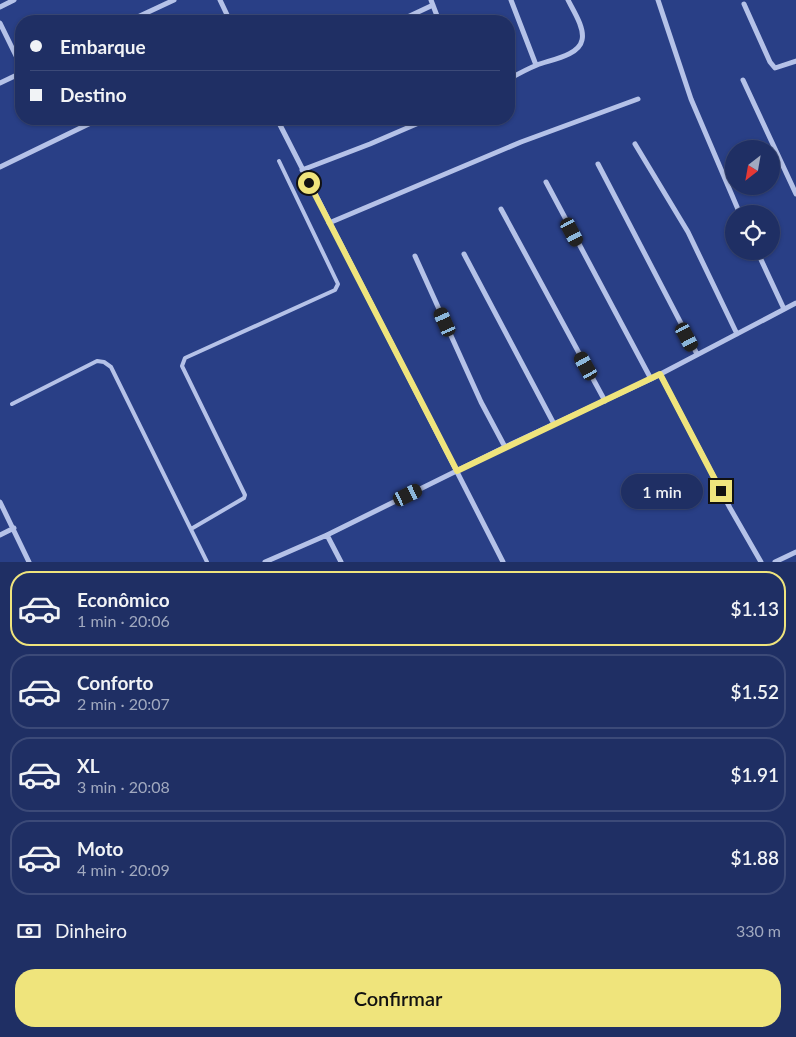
<!DOCTYPE html>
<html lang="pt">
<head>
<meta charset="utf-8">
<style>
	body { margin:0; font-family:Lato,sans-serif; background:#27376a; color:#f1f3f6; height:100vh; display:flex; flex-direction:column; font-size:19px; white-space:nowrap }
	* { box-sizing:border-box; margin:0 }
	p { font-size:16px; color:#a1a9bf }
	.icon { flex:none; width:28px; height:28px; fill:none; stroke:currentColor; stroke-width:2; stroke-linecap:round; stroke-linejoin:round }
	.map { position:relative; height:562px; overflow:hidden }
	.side { display:flex; flex-direction:column; background:#1f2f64; flex:1 }
	.side>* { flex:none }
	.top-card { position:absolute; left:15px; top:15px; width:500px; height:110px; border-radius:20px; box-shadow:0 1px 4px #0004,0 0 0 1px #3c4a78; display:grid; align-content:center; height:110px; padding:0 15px; background:#1f2f64 }
	.needle { width:32px; rotate:211deg }
	.buttons { position:absolute; left:725px; top:140px; display:grid; gap:10px }
	.buttons a { display:grid; place-items:center; width:55px; height:55px; border-radius:50%; background:#1f2f64; box-shadow:0 1px 4px #0004,0 0 0 1px #3c4a78; font-size:25px }
	.end { position:absolute; width:22px; height:22px; margin:-11px; border:6px solid #efe47c; background:#111; box-shadow:0 0 0 2px #111 }
	.from { border-radius:50% }
	.bubble { position:absolute; height:35px; border-radius:18px; background:#1f2f64; box-shadow:0 1px 4px #0004,0 0 0 1px #3c4a78; font-size:16px; font-weight:600; line-height:35px; text-align:center }
	.car { position:absolute; width:15px; height:30px; margin:-15px -8px; border-radius:6px; box-shadow:0 0 4px 1px #0007; background:linear-gradient(#222 24%,#8ab4d8 0 40%,#222 0 76%,#8ab4d8 0 86%,#222 0) }
	.top-card b { display:flex; align-items:center; gap:18px; height:48px; font-size:19px }
	.top-card b+b { border-top:1px solid #3c4a78 }
	.top-card i { width:12px; height:12px; background:#f1f3f6 }
	ul { padding:9px 0 0; list-style:none }
	li { display:flex; align-items:center; gap:15px; height:75px; margin:0 10px 8px; padding:0 5px; border:2px solid #3c4a78; border-radius:20px }
	li div { flex:1 }
	li b { display:block; font-size:19px }
	li em { font-style:normal; font-weight:600 }
	li.current { border-color:#efe47c }
	li>.icon { width:45px; height:45px; stroke-width:1.5 }
	.pay { display:flex; align-items:center; gap:12px; height:55px; padding:0 15px; font-size:19px }
	.pay p { margin-inline-start:auto }
	.button { display:flex; gap:10px; margin-top:auto; padding:10px 15px }
	.button a { flex:1; height:58px; border-radius:20px; background:#efe47c; color:#111; font-size:20px; font-weight:600; line-height:58px; text-align:center }
	.map>svg:first-child { display:block }
</style>
</head>
<body>
<div class="map">
<svg width="796" height="562" viewBox="0 0 796 562">
	<rect width="100%" height="100%" fill="#293f86"/>
	<g fill="none" stroke-linecap="round" stroke-linejoin="round">
		<path stroke="#b5c2e8" stroke-width="4" d="M12 404 97 361 104 362 111 367 207 562
			M191 529 244 498 245 495 182 366 185 358 335 290 338 284 279 161"/>
		<path stroke="#b5c2e8" stroke-width="5" d="M220 0 230 21
			M431 0 439 21
			M511 0 536 65
			M658 0 691 99 740 214
			M744 4 770 62 775 68 796 61
			M0 7 14 0
			M129 21 174 0
			M399 21 433 5
			M0 23 21 66
			M509 79C518 74 527 69 537 65 549 60 579 56 582 40 585 28 573 10 568 0
			M743 80 796 194
			M0 83 21 73
			M277 119 503 562
			M635 144 688 232 737 334
			M598 164 697 354
			M0 167 99 119
			M302 170 370 144 428 119
			M546 182 651 379
			M501 209 605 401
			M329 223 521 142 638 99
			M757 251 784 309
			M464 254 554 424
			M415 256 481 402 505 447
			M660 374 730 508 761 562
			M0 502 29 562
			M0 535 14 528
			M327 535 341 562
			M265 562 327 535 505 447 651 379 796 303
			M775 562 796 552"/>
	</g>
	<g fill="none" stroke-linecap="round" stroke-linejoin="round">
		<path stroke="#efe47c" stroke-width="6" d="M309 183 457 471 660 374 721 491"/>
	</g>
</svg>
<div class="buttons">
<a><svg class="needle" viewBox="-14 -14 28 28"><path d="M0-13l5 13h-10z" fill="#e53935"/><path d="M0 13l5-13h-10z" fill="#a1a9bf"/></svg></a>
<a><svg class="icon" aria-label="locate" viewBox="0 0 24 24"><circle cx="12" cy="12" r="6"/><path d="M12 2v4M12 18v4M2 12h4M18 12h4"/></svg></a>
</div>
<i class="end from" style="left:309px;top:183px"></i>
<i class="end" style="left:721px;top:491px"></i>
<div class="bubble" style="left:621px;top:474px;width:82px">1 min</div>
<i class="car" style="left:572px;top:232px;rotate:152deg"></i>
<i class="car" style="left:445px;top:322px;rotate:336deg"></i>
<i class="car" style="left:687px;top:337px;rotate:152deg"></i>
<i class="car" style="left:586px;top:366px;rotate:331deg"></i>
<i class="car" style="left:408px;top:495px;rotate:64deg"></i>
<div class="top-card">
<b><i class="from"></i>Embarque</b>
<b><i></i>Destino</b>
</div>
</div>
<section class="side">
<ul>
<li class="current"><svg class="icon" aria-label="car" viewBox="0 0 24 24"><path d="M5 17H2v-5l4-1 3-4h7l3 4 3 1v5h-3M9 17h6M6 11h13"/><circle cx="7" cy="17" r="2"/><circle cx="17" cy="17" r="2"/></svg><div><b>Econômico</b><p>1 min · 20:06</p></div><em>$1.13</em></li>
<li><svg class="icon" aria-label="car" viewBox="0 0 24 24"><path d="M5 17H2v-5l4-1 3-4h7l3 4 3 1v5h-3M9 17h6M6 11h13"/><circle cx="7" cy="17" r="2"/><circle cx="17" cy="17" r="2"/></svg><div><b>Conforto</b><p>2 min · 20:07</p></div><em>$1.52</em></li>
<li><svg class="icon" aria-label="car" viewBox="0 0 24 24"><path d="M5 17H2v-5l4-1 3-4h7l3 4 3 1v5h-3M9 17h6M6 11h13"/><circle cx="7" cy="17" r="2"/><circle cx="17" cy="17" r="2"/></svg><div><b>XL</b><p>3 min · 20:08</p></div><em>$1.91</em></li>
<li><svg class="icon" aria-label="car" viewBox="0 0 24 24"><path d="M5 17H2v-5l4-1 3-4h7l3 4 3 1v5h-3M9 17h6M6 11h13"/><circle cx="7" cy="17" r="2"/><circle cx="17" cy="17" r="2"/></svg><div><b>Moto</b><p>4 min · 20:09</p></div><em>$1.88</em></li>
</ul>
<div class="pay"><svg class="icon" aria-label="cash" viewBox="0 0 24 24"><path d="M3 7h18v10H3z"/><circle cx="12" cy="12" r="2"/></svg>Dinheiro<p>330 m</p></div>
<div class="button"><a>Confirmar</a></div>
</section>
</body>
</html>
